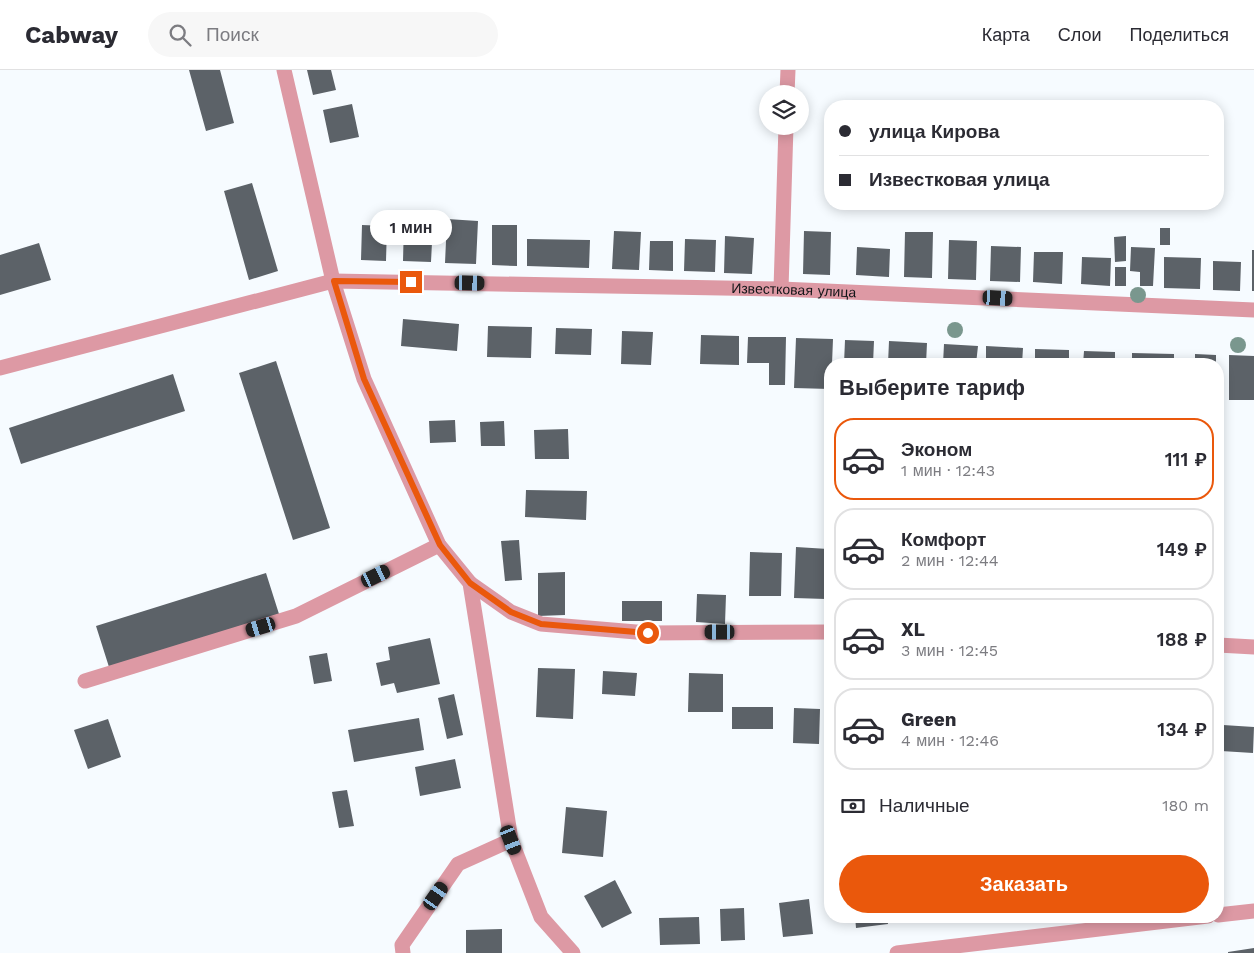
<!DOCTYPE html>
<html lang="ru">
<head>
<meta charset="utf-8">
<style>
	body { margin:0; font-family:"Work Sans",sans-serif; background:#f7f7f7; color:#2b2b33; height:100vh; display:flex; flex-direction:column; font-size:19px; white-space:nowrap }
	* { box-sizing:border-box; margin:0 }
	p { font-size:16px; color:#7c7c81 }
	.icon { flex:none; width:28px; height:28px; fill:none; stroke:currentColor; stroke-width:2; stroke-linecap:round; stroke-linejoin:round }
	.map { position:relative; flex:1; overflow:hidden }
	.side { position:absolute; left:824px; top:288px; width:400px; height:565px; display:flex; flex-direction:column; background:#fff; border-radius:20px; box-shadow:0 2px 12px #0003 }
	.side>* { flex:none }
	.guide { position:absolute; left:824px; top:30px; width:400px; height:110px; border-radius:20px; box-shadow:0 2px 12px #0003; display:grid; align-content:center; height:110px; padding:0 15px; background:#fff }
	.buttons { position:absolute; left:759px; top:15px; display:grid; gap:10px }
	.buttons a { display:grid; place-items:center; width:50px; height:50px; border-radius:50%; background:#fff; box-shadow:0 2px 12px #0003; font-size:25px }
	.end { position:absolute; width:22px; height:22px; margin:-11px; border:6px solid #ea580c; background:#fff; box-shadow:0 0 0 2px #fff }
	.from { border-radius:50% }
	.bubble { position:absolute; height:35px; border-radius:18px; background:#fff; box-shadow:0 2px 12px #0003; font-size:16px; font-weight:600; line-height:35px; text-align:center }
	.car { position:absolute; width:15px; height:30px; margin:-15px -8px; border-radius:6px; box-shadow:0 0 4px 1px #0007; background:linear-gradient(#222 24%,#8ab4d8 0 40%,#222 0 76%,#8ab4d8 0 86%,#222 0) }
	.guide b { display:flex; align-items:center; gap:18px; height:48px; font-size:19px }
	.guide b+b { border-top:1px solid #e1e1e2 }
	.guide i { width:12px; height:12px; background:#2b2b33 }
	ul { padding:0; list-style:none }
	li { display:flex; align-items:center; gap:15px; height:82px; margin:0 10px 8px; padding:0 5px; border:2px solid #e1e1e2; border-radius:20px }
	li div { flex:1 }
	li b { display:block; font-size:19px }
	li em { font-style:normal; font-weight:600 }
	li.active { border-color:#ea580c }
	li>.icon { width:45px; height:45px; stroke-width:1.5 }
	h2 { padding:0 15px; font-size:22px; line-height:60px }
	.pay { display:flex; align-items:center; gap:12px; height:55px; padding:0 15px; font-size:19px }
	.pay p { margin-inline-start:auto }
	.cta { display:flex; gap:10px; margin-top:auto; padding:10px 15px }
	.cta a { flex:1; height:58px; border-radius:30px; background:#ea580c; color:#fff; font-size:20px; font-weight:600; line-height:58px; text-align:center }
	header { display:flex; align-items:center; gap:30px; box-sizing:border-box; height:70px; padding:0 25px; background:#fff; border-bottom:1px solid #e1e1e2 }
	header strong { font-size:24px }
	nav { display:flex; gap:28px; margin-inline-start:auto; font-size:18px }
	.search { width:350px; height:45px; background:#f7f7f7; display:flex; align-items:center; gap:12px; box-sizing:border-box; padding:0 18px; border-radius:28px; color:#7c7c81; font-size:19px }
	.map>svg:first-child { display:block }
</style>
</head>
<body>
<header>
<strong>Cabway</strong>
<div class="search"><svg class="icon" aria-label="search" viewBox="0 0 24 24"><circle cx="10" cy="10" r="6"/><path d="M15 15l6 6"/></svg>Поиск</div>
<nav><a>Карта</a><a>Слои</a><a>Поделиться</a></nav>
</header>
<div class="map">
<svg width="1254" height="883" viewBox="0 0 1254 883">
	<rect width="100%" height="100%" fill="#f6fbff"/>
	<path fill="#5c6268" d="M189 0H220L234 53 206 61Z
		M307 0H331L336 20 313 25Z
		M352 34 359 67 330 73 323 40Z
		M252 113 278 201 249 210 224 121Z
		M447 149 478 151 476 194 445 193Z
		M404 152 433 153 431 192 403 191Z
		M362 155 387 156 386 191 361 190Z
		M492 155H517V196L492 195Z
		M1160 158H1170V175H1160Z
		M614 161 641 162 639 200 612 199Z
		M804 161 831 162 830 205 803 204Z
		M905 162H933L932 208 904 207Z
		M725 166 754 168 752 204 724 203Z
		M1126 166V191L1115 192 1114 167Z
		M527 169 590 170 589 198 527 196Z
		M685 169 716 170 715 202 684 201Z
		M949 170 977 171 976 210 948 209Z
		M650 171H673V201L649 200Z
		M39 173 51 210 0 225V185Z
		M991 176 1021 177 1020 212 990 211Z
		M857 177 890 179 889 207 856 205Z
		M1131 177 1155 178 1153 216H1140V202L1130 201Z
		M1252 180H1254V221H1252Z
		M1034 182H1063L1062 214 1033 212Z
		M1082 187 1111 188 1110 216 1081 214Z
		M1164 187 1201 188 1200 219 1164 218Z
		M1213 191 1241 192 1240 221 1213 220Z
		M1115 197H1126V216H1115Z
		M403 249 459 254 457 281 401 276Z
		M488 256 532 257 531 288 487 287Z
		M556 258 592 259 591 285 555 284Z
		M622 261 653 262 651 295 621 294Z
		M701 265 739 266V295L700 294Z
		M748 267H786L785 315H769V293H747Z
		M796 268 833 269 832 294H830V319L794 318Z
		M845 270 874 271 873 294H844Z
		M889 271 927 273 926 294H888Z
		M944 274 978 276 976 294H943Z
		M986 276 1023 278 1022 294H986Z
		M1035 279 1069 280V294H1035Z
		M1084 281 1115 282V294H1083Z
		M1132 283 1174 284V294H1132Z
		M1195 284 1216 285V294H1195Z
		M1229 285 1254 286V330H1229Z
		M276 291 330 458 293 470 239 303Z
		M173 304 185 341 21 394 9 358Z
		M455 350 456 372 430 373 429 351Z
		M504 351 505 376H481L480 352Z
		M568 359 569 389H535L534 360Z
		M526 420 587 421 586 450 525 447Z
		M519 470 522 510 505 511 501 471Z
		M796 477 828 479 826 529 794 528Z
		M750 482 782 483 781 526H749Z
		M565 502V545L538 546V503Z
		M266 503 279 544 109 597 96 556Z
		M697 524 726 525 725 554 696 552Z
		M622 531H662V551H622Z
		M430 568 440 614 397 623 394 613 381 616 376 593 390 590 388 577Z
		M327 583 332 611 314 614 309 586Z
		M538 598 575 599 573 649 536 647Z
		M603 601 637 603 635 626 602 624Z
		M689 603 723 604V642H688Z
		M454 624 463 665 447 669 438 628Z
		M732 637H773V659H732Z
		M794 638 820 639 819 674 793 673Z
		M419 648 424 680 354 692 348 660Z
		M108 649 121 687 88 699 74 660Z
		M1223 655 1254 657 1253 683 1221 681Z
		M455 689 461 718 420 726 415 697Z
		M347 720 354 756 339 758 332 722Z
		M566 737 607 741 603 787 562 783Z
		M615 810 632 843 602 858 584 826Z
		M809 829 813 864 783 867 779 833Z
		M744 838 745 870 721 871 720 839Z
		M855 846H887L888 854 856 858Z
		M699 847 700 874 660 875 659 848Z
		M502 859V883H466V860Z
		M1254 878V883H1228V882Z"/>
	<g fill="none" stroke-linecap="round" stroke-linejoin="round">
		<g stroke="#dd99a4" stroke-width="15">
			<path d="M284 0 333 211 364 309 439 475 470 513 511 770 541 847 573 883"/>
			<path d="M787 24 788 0"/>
			<path d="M781 219 786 56"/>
			<path id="s1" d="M0 298 333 211 781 219 1254 240"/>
			<path d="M470 513 511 542 541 554 648 563 830 562"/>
			<path d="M1218 575 1254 577"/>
			<path d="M85 611 296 546 439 475"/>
			<path d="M1218 845 1254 841"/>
			<path d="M403 883 402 875 458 794 511 770"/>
			<path d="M897 883 1208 846"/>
		</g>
	</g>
	<g fill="#7a978e">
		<circle cx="1138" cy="225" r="8"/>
		<circle cx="955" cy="260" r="8"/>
		<circle cx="1238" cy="275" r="8"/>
	</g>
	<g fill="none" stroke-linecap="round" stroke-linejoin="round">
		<path stroke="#ea580c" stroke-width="6" d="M411 212 334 211 364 309 440 475 470 513 511 542 541 554 648 563"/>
	</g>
	<g text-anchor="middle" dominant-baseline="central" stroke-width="5" stroke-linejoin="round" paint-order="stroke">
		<g font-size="14" fill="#141619" stroke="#f6fbff">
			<text stroke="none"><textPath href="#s1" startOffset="805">Известковая улица</textPath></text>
		</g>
	</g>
</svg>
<div class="buttons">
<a><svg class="icon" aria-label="layers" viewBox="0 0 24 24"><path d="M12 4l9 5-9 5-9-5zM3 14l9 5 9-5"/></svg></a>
</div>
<i class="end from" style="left:648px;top:563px"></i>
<i class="end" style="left:411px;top:212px"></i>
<div class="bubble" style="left:370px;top:140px;width:82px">1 мин</div>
<i class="car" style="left:470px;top:213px;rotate:91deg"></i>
<i class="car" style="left:998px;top:228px;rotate:93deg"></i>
<i class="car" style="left:376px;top:506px;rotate:64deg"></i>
<i class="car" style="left:261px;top:557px;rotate:253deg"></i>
<i class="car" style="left:720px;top:562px;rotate:270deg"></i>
<i class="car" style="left:511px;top:770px;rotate:159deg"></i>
<i class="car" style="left:436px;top:826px;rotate:35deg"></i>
<div class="guide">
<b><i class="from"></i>улица Кирова</b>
<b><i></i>Известковая улица</b>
</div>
<section class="side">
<h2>Выберите тариф</h2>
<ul>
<li class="active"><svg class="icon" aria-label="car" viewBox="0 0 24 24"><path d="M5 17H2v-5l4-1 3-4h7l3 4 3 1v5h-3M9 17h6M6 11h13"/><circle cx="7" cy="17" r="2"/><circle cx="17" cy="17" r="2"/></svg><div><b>Эконом</b><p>1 мин · 12:43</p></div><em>111 ₽</em></li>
<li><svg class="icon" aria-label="car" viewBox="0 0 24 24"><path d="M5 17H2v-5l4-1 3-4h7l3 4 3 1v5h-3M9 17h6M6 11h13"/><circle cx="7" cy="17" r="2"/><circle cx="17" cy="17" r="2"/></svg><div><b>Комфорт</b><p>2 мин · 12:44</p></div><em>149 ₽</em></li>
<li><svg class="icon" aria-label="car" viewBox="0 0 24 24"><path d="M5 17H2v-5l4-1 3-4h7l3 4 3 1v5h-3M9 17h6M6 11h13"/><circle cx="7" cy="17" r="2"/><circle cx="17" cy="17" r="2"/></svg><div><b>XL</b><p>3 мин · 12:45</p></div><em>188 ₽</em></li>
<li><svg class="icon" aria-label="car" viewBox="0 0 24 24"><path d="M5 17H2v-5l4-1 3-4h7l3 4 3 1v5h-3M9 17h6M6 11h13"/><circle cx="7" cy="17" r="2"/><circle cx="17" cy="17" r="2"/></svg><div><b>Green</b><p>4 мин · 12:46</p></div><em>134 ₽</em></li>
</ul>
<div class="pay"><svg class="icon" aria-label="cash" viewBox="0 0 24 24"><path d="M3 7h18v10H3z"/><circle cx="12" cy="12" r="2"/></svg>Наличные<p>180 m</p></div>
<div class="cta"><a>Заказать</a></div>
</section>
</div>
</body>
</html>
